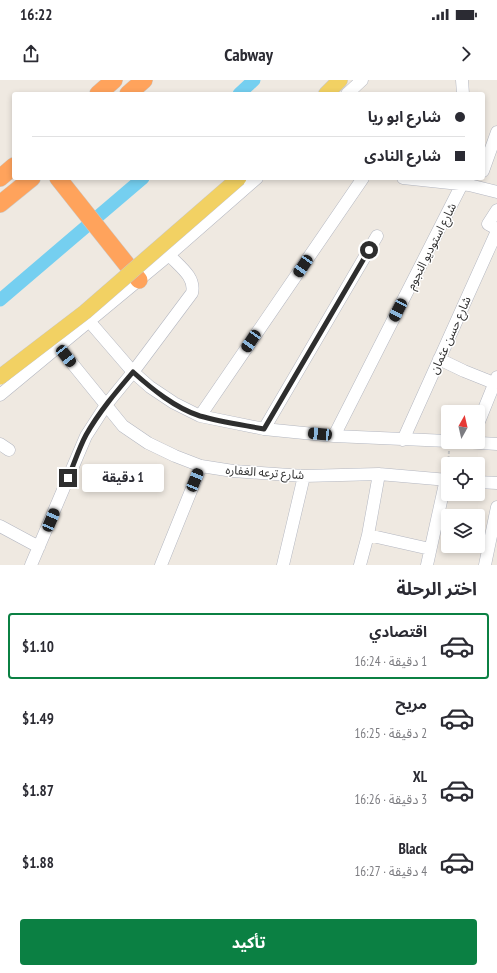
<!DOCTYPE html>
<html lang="ar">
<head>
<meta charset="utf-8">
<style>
	body { margin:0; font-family:"PT Sans Narrow","Noto Sans Arabic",sans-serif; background:#f2f2f3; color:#2b2b33; direction:rtl; height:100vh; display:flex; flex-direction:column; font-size:15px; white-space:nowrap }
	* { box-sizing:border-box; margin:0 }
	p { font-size:13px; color:#7c7c81 }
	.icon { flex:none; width:22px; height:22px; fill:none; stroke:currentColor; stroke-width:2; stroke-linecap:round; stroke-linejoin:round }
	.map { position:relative; height:485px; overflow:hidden; direction:ltr }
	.sheet { display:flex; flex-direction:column; background:#fff; flex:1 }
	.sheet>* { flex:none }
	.hud { position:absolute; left:12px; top:12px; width:473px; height:88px; border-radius:4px; box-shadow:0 2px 6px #0003; direction:rtl; display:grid; align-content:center; height:88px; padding:0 20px; background:#fff }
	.needle { width:26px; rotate:8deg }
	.tools { position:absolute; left:441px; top:325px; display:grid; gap:8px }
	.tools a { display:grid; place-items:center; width:44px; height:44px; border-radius:4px; background:#fff; box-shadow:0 2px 6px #0003; font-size:20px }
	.end { position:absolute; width:18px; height:18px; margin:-9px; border:5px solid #2e2e2e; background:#fff; box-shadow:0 0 0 2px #fff }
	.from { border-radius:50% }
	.bubble { position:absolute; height:28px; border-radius:4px; background:#fff; box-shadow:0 2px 6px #0003; font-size:13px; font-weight:700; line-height:28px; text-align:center; direction:rtl }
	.car { position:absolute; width:12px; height:24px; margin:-12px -6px; border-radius:5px; box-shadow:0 0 3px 1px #0007; background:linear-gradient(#222 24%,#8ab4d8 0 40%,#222 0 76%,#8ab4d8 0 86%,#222 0) }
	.hud b { display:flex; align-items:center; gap:14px; height:38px; font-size:15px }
	.hud b+b { border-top:1px solid #e1e1e2 }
	.hud i { width:10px; height:10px; background:#2b2b33 }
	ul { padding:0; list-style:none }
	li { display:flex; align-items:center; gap:12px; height:66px; margin:0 8px 6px; padding:0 12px; border:2px solid transparent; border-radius:4px }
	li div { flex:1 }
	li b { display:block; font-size:15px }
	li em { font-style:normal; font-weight:700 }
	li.on { border-color:#0b8043 }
	li>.icon { width:36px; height:36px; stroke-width:1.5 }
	h2 { padding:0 20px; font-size:18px; line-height:48px }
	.action { display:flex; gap:8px; margin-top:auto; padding:8px 20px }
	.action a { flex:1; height:46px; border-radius:4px; background:#0b8043; color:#fff; font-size:16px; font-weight:700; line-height:46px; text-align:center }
	.status { display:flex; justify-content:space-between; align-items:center; height:28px; padding:0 20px; background:#fff; direction:ltr }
	.status svg { height:11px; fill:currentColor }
	header { display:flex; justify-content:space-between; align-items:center; height:52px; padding:0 20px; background:#fff; font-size:18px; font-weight:700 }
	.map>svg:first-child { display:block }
</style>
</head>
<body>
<div class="status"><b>16:22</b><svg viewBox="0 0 49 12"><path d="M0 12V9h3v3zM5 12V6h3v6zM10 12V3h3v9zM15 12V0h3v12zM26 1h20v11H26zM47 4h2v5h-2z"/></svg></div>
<header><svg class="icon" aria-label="forward" viewBox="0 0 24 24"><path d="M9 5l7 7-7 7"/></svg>Cabway<svg class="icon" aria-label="share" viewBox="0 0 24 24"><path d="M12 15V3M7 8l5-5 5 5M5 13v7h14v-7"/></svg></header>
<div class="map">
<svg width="497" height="485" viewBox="0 0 497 485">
	<rect width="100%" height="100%" fill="#efe9e1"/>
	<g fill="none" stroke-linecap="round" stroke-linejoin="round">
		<path stroke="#75cff0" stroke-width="13" d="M239 14 254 0
			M0 220 143 98"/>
		<g stroke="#b4b7c1" stroke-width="13">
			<path id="minor" d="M462 0 463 14
				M347 14 362 0
				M483 91 497 52
				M403 98 469 105 497 112
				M497 130 488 144 497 149
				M89 241 133 292 150 307 174 323 200 336 264 349 334 356 448 361
				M58 266 123 346 148 363 175 376 201 386 233 391 304 396 379 394 448 400
				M439 279 464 291 494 303
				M0 315 169 175 257 98
				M200 336 363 98
				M478 344 497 297
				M264 349 377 156
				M334 356 462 104
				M403 360 497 151
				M465 362 497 364
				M0 364 9 370
				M478 402 497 403
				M0 446 39 467
				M368 455 430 469
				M31 485 86 356 106 325 133 292 192 213C196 197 179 186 169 175
				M161 485 201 386
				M283 485 304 396
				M360 485 368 455 379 394
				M427 485 446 399
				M485 485 497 427"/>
		</g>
		<g stroke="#c9c9c9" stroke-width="16">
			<path id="major" d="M326 14 340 0"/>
		</g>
		<g stroke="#c9c9c9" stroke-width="18">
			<path id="highway" d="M98 14 114 0
				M128 14 144 0
				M0 98 14 86
				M58 98 139 200
				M0 124 32 98"/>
		</g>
		<path stroke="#c9c9c9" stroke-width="2" stroke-dasharray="3 2" stroke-linecap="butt" d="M448 384 449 371"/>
		<use href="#minor" stroke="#fff" stroke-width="12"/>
		<use href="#major" stroke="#f2d163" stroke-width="15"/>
		<use href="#highway" stroke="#ffa35c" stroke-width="17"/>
		<g stroke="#c9c9c9" stroke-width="16" stroke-linecap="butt">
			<path id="major-bridge" d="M0 297 85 232 239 98"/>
		</g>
		<use href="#major-bridge" stroke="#f2d163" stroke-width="15"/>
	</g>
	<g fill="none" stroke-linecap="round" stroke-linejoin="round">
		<path stroke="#2e2e2e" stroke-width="5" d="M68 398C74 384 79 368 86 355 99 332 116 312 133 292 152 309 175 328 200 336 221 342 243 345 264 349L369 170"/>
	</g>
	<g text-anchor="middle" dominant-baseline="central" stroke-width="3" stroke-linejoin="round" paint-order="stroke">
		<g font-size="12" fill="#2e2e2e" stroke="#fff">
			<text transform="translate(431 166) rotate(-63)">شارع استوديو النجوم</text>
			<text transform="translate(450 255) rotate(-66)">شارع حسن عثمان</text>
			<text transform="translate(265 392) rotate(4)">شارع ترعه الغفاره</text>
		</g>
	</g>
</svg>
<div class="tools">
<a><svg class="needle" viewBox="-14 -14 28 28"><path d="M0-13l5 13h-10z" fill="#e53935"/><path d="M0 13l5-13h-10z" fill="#7c7c81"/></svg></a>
<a><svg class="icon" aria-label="locate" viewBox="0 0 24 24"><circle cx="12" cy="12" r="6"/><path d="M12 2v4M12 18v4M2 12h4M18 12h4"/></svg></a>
<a><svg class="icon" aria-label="layers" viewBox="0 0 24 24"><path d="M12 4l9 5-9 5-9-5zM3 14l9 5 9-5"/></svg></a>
</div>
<i class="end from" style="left:369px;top:170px"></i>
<i class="end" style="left:68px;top:398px"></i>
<div class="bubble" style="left:82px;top:384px;width:82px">1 دقيقة</div>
<i class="car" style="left:303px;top:186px;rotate:214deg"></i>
<i class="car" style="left:398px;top:230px;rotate:207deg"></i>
<i class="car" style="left:251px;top:261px;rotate:214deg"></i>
<i class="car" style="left:66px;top:276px;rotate:142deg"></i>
<i class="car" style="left:320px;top:354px;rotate:275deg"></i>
<i class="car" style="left:195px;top:400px;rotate:22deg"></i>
<i class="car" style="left:51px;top:440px;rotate:23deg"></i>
<div class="hud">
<b><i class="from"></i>شارع ابو ريا</b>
<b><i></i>شارع النادى</b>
</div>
</div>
<section class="sheet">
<h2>اختر الرحلة</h2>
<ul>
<li class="on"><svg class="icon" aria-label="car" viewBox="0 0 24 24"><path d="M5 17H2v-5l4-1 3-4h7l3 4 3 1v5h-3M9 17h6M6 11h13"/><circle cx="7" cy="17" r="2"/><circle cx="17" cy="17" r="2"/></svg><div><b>اقتصادي</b><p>1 دقيقة · 16:24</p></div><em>$1.10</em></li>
<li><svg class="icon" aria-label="car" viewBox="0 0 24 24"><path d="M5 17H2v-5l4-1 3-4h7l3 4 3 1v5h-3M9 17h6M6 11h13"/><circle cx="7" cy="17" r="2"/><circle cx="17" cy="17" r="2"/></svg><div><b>مريح</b><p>2 دقيقة · 16:25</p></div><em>$1.49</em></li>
<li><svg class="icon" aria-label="car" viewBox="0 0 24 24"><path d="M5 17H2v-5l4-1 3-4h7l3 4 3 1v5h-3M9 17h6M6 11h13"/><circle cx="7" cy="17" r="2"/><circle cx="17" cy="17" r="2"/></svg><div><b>XL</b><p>3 دقيقة · 16:26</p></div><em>$1.87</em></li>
<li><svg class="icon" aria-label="car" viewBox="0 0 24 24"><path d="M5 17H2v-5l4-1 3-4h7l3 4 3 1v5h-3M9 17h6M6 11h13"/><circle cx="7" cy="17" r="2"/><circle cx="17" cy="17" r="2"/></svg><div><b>Black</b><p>4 دقيقة · 16:27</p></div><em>$1.88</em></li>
</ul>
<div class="action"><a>تأكيد</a></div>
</section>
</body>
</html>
